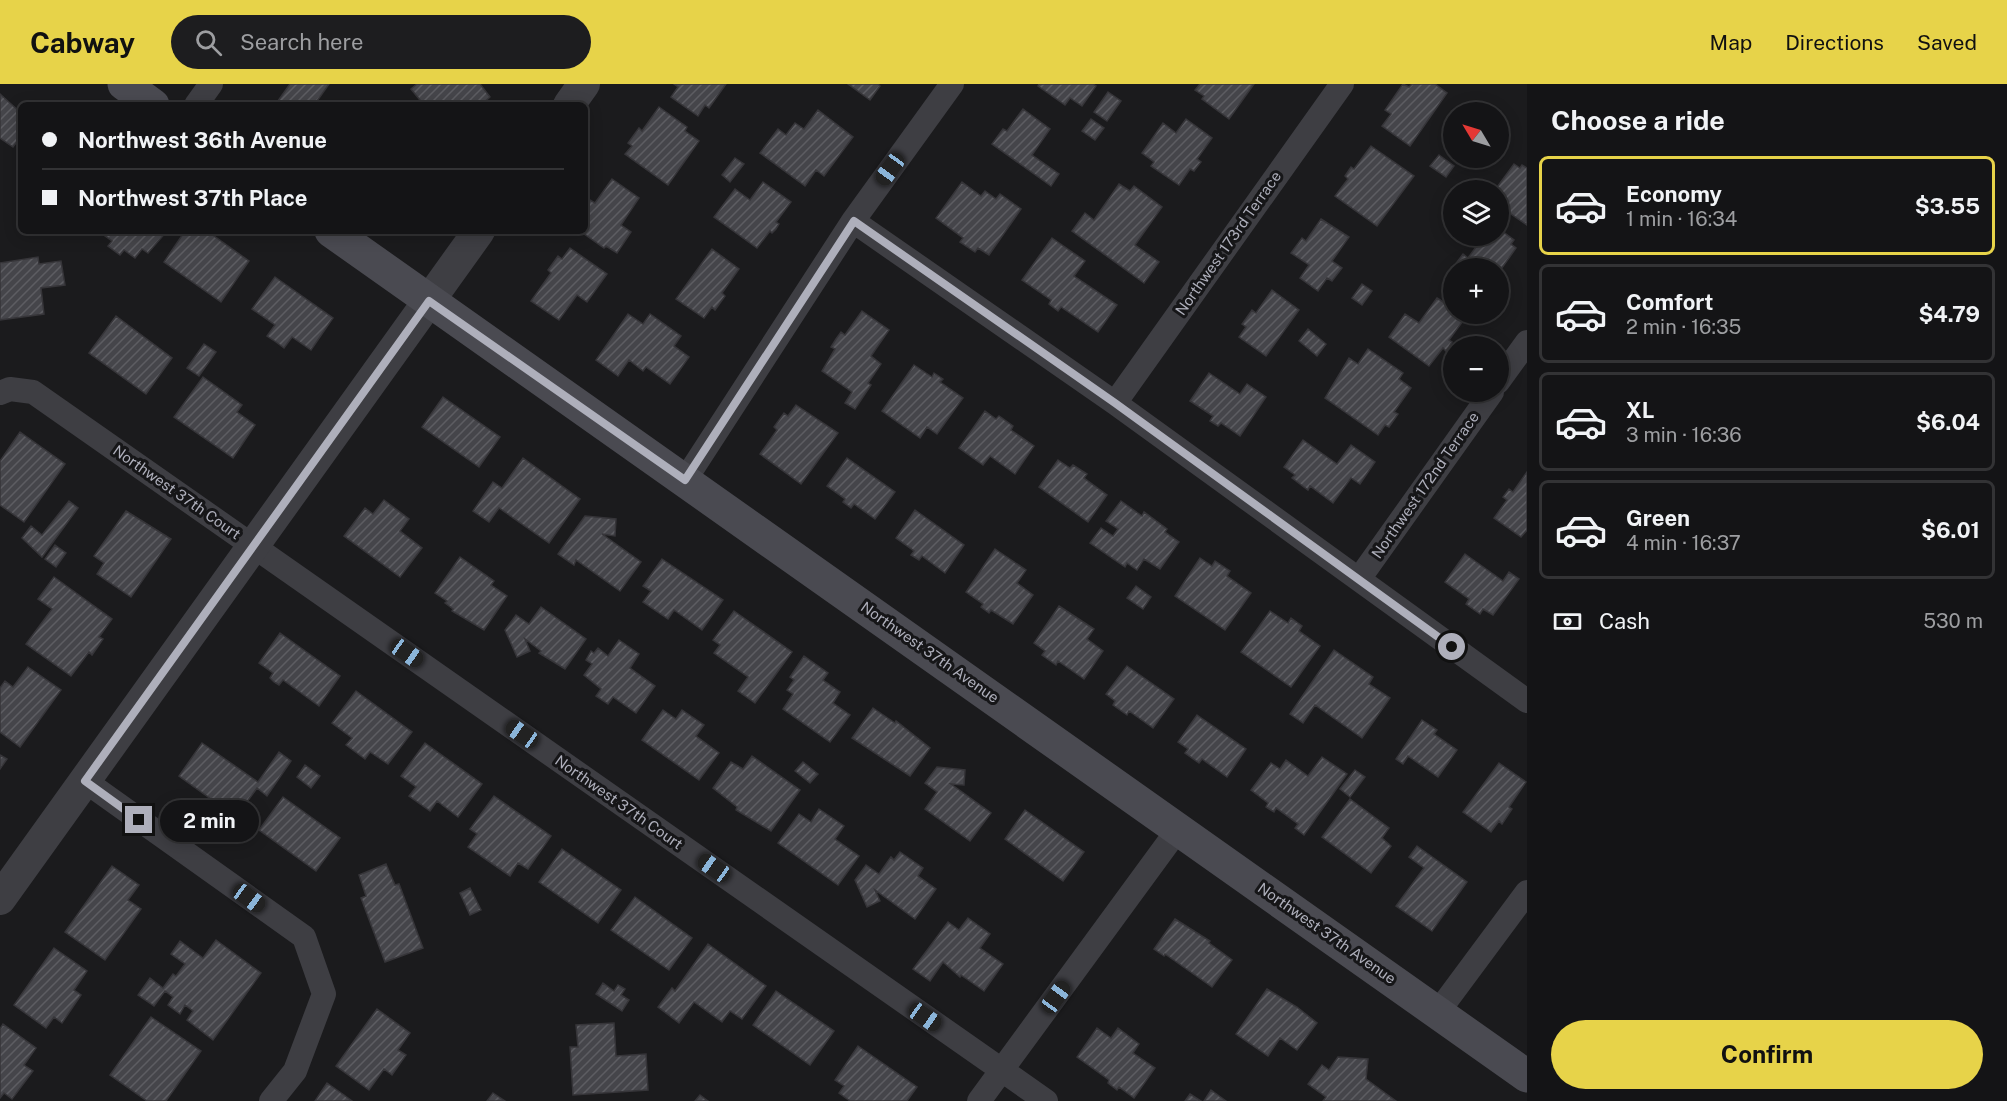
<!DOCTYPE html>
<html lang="en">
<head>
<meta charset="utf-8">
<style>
	body { margin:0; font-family:"Public Sans",sans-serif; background:#1d1d1f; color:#f1f3f6; height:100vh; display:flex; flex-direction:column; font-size:22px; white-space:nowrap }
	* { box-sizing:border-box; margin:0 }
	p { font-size:20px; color:#9d9ea1 }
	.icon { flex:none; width:33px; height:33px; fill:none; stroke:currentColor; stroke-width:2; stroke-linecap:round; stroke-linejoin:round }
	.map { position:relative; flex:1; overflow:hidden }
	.drawer { display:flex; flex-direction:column; background:#141416; width:480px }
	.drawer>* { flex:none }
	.banner { position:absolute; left:18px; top:18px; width:570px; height:132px; border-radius:9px; box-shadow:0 3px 15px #0003,0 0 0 2px #333335; display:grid; align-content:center; height:132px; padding:0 24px; background:#141416 }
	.needle { width:39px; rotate:308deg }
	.buttons { position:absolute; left:1443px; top:18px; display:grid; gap:12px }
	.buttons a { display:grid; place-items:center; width:66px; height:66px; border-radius:50%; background:#141416; box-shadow:0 3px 15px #0003,0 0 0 2px #333335; font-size:30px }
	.end { position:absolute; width:27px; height:27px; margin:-14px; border:8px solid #aeafbb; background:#111; box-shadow:0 0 0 3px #111 }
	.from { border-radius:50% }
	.bubble { position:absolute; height:42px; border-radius:21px; background:#141416; box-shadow:0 3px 15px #0003,0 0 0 2px #333335; font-size:20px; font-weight:700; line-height:42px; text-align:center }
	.car { position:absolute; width:18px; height:36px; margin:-18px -9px; border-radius:8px; box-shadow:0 0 4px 2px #0007; background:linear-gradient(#222 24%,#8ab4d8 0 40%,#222 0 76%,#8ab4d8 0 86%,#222 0) }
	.banner b { display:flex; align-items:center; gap:21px; height:57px; font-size:22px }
	.banner b+b { border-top:2px solid #333335 }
	.banner i { width:15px; height:15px; background:#f1f3f6 }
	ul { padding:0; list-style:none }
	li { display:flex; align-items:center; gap:18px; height:99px; margin:0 12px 9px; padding:0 12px; border:3px solid #333335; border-radius:9px }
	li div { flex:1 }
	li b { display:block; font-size:22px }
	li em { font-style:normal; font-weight:700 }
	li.selected { border-color:#e7d349 }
	li>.icon { width:54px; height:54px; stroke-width:1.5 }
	h2 { padding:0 24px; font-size:27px; line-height:72px }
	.pay { display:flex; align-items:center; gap:15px; height:66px; padding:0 24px; font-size:22px }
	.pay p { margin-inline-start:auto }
	.action { display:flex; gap:12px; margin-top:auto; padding:12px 24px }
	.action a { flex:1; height:69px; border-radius:36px; background:#e7d349; color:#111; font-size:24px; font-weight:700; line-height:69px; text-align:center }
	header { display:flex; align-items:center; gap:36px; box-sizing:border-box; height:84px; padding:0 30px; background:#e7d349; color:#111 }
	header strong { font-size:28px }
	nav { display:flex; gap:33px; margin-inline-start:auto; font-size:21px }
	.search { width:420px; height:54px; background:#1d1d1f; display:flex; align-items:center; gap:15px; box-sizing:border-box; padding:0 21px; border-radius:33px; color:#9d9ea1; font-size:22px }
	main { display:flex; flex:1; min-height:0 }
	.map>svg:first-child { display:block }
</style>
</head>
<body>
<header>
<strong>Cabway</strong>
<div class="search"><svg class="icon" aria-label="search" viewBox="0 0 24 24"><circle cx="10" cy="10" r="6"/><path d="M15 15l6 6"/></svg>Search here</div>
<nav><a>Map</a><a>Directions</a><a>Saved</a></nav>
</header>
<main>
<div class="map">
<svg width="1527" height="1017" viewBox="0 0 1527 1017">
	<defs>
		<pattern id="building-hatch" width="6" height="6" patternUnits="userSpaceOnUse" patternTransform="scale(1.5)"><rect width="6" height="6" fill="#45454a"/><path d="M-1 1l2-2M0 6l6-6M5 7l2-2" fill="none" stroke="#5d5d62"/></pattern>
	</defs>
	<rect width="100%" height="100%" fill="#1b1b1d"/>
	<path fill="url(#building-hatch)" stroke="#363539" stroke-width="1.5" d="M290 0H329L317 17 322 21H275Z
		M417 0H480L490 13 481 21H424L411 5Z
		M674 0H726L709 24 705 21 698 32 671 13 678 3Z
		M848 0H878L880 2 870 16Z
		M1039 0H1093L1096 2 1082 22 1070 14 1065 21 1038 2Z
		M1200 0H1254L1229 35 1202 15 1204 12 1195 6Z
		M1403 0 1409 3 1412 0H1435L1447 9 1410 62 1382 42 1391 30 1385 26Z
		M1108 8 1121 17 1107 37 1094 28Z
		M0 10 21 29V52L13 63 0 54Z
		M659 23 687 43 685 47 699 57 668 101 625 70 632 62 628 59 639 44 642 47Z
		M1023 25 1050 45 1032 71 1059 90 1051 102 992 60 1003 45 1007 47Z
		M818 26 853 53 824 92 816 86 805 102 760 69 778 45 786 51 795 39 804 45Z
		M1091 35 1104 44 1095 56 1082 47Z
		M1186 35 1212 54 1197 75 1201 78 1194 87 1190 85 1179 101 1151 82 1154 78 1142 69 1163 39 1176 49Z
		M1371 62 1414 92 1377 142 1335 112 1348 95 1345 92 1351 83 1354 85Z
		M1439 71 1454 82 1446 93 1430 82Z
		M735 74 744 80 730 98 722 91Z
		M1514 80 1520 84 1522 81 1527 84V141L1498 121V106H1495Z
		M612 95 639 114 621 141 631 148 617 169 606 162 604 164 580 147H585V124L590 116 595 119Z
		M763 98 791 118 776 138 779 140 776 145 772 149 770 147 757 164 714 133 735 105 750 116Z
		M962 98 981 112 985 107 996 115 1000 110 1021 125 989 171 978 164 975 168 960 158 963 154 936 134Z
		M1119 100 1130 107 1134 102 1162 123 1135 161 1159 178 1144 199 1072 147 1085 129 1094 136Z
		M1321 135 1349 153 1332 177 1342 184 1332 197 1327 194 1318 207 1300 194 1309 181 1291 169 1302 154 1306 157Z
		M1498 144 1514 156 1511 160 1516 164 1499 188 1504 191 1498 198V184H1454V192L1449 189 1463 170 1468 174 1484 152H1498Z
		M98 147H167L148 169 142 165 135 174 124 166 120 171 108 162 112 157Z
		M185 147H207L249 177 221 218 164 178Z
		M1052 154 1085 177 1074 192 1117 221 1098 248 1061 223 1058 227 1049 220 1051 216 1022 196Z
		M570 164 607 190 587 218 577 211 559 236 531 217 551 189 548 186 558 172 562 175Z
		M712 165 739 185 722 209 725 212 715 226 712 223 704 234 676 215Z
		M38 173 39 180 61 177 65 201 41 204 44 230 0 236V179Z
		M275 193 333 234 311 266 292 253 284 264 276 258 267 252 275 241 252 225Z
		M1362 200 1372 207 1362 221 1352 214Z
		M1272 206 1299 226 1266 272 1239 253 1246 243 1242 240 1252 226 1256 229Z
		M1437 214 1454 225V230L1465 234 1449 256 1452 258 1449 263 1446 267 1443 264 1429 282 1389 253 1405 230 1419 239Z
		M862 227 889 246 871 272 881 280 868 299 871 301 855 325 845 319 852 308 822 287 835 265 831 263 836 255 841 248 845 251Z
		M628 230 643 240 650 230 681 252 674 262 689 273 670 300 646 283 643 287 629 276 618 292 596 276Z
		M116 232 172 274 146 310 89 269Z
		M1308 245 1326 260 1317 272 1299 257Z
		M204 260 216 268 199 292 187 284Z
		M1368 265 1403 289 1399 295 1411 304 1394 328 1398 330 1389 343 1385 341 1378 351 1325 314 1349 274 1358 280Z
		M914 281 932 293 934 289 943 295 940 298 963 314 937 350 927 343 920 354 882 327Z
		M1209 289 1240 310 1247 300 1266 313 1240 352 1221 339 1218 342 1210 337 1213 332 1190 317Z
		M203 293 242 321 237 328 255 341 233 374 174 333Z
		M443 313 500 353 479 383 422 343Z
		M796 321 838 349 801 400 760 370 777 346 774 343 784 329 788 332Z
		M985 327 996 335 999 332 1013 342 1011 346 1034 362 1015 390 990 372 983 381 959 364Z
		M20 348 65 380 24 438 0 421V377Z
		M1303 356 1337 380 1351 361 1375 378 1360 400 1351 394 1333 419 1310 402 1308 406 1292 394 1295 391 1284 383Z
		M523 374 580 415 549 459 499 424 489 438 473 427 493 398 502 404Z
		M847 374 895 408 875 435 854 420 851 424 843 418 845 415 827 402Z
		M1058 376 1070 384 1073 381 1087 390 1084 394 1107 411 1088 438 1039 403Z
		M1527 388V446L1521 453 1494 434 1507 416 1503 413 1509 405 1513 408Z
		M384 416 409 435 400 447 422 464 400 493 344 452 365 424 373 430Z
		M69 417 78 424 42 473 22 454 31 442 42 451Z
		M1121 417 1142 432 1144 428 1167 445 1165 448 1179 458 1160 485 1144 475 1137 486 1127 479 1125 483 1090 459 1101 444 1113 452 1118 445 1106 437Z
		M915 426 964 461 945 489 922 472 919 476 911 471 914 467 896 454Z
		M126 427 171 455 131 513 97 490 104 479 94 472Z
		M585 432 616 435 615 452 602 450 641 478 620 507 576 476 574 481 558 470Z
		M55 461 66 469 56 483 45 475Z
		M995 465 1026 486 1017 499 1033 511 1013 540 991 526 989 529 981 523 983 520 966 508Z
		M1465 470 1503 497 1509 488 1519 495 1493 531 1483 525 1480 530 1466 520 1469 515 1445 498Z
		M460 473 494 497 491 501 507 512 484 546 452 527 453 525 445 519 447 517 435 509Z
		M1200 474 1212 482 1215 477 1230 487 1227 492 1251 509 1225 546 1175 512Z
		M662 475 723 516 702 546 674 526 668 535 643 518 651 507 643 502Z
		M54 493 112 535 99 553 103 555 92 571 89 568 71 592 26 560 52 525 38 515Z
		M1136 502 1151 513 1143 525 1127 514Z
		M1059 522 1094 545 1087 555 1103 567 1084 595 1058 577 1056 581 1042 571 1045 567 1034 559Z
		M541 523 586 555 565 585 539 569 541 567 525 555 530 567 517 573 505 546 516 531 529 540Z
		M734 527 792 568 755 619 738 607 748 593 714 569 720 561 713 556Z
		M1270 527 1288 539 1291 534 1302 542 1299 547 1320 562 1291 603 1241 568Z
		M280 549 340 592 319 622 283 596 279 601 274 598 270 594 273 589 259 579Z
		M619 556 639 570 630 584 655 602 636 629 613 613 608 620 596 612 601 605 584 591 592 580 586 576 591 567 594 569 598 564 608 572Z
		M1334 566 1373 593 1369 600 1390 614 1362 654 1315 621 1303 639 1290 630Z
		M804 572 828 589 823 596 840 608 833 619 850 631 830 658 783 625 793 610 787 606 794 596 790 593Z
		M1127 582 1174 615 1153 644 1129 627 1127 631 1113 621 1115 617 1106 610Z
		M28 583 61 606 20 663 0 648V604L5 597 13 603Z
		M356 607 412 648 388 680 370 668 365 675 346 661 352 654 332 639Z
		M873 624 895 639 896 637 930 664 910 692 852 654Z
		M663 626 676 635 682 626 704 641 696 652 719 669 699 696 642 656Z
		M1197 631 1246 665 1227 693 1202 675 1199 679 1185 669 1188 665 1178 658Z
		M1422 636 1437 646 1434 650 1457 666 1438 693 1408 672 1403 680 1396 675Z
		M202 659 258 698 279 668 291 677 267 712 257 704 236 733 179 692Z
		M425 659 482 700 458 733 437 717 430 727 409 712 416 703 401 692Z
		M0 671 7 675 0 685Z
		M752 672 800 706 771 747 736 726 737 723 713 704 731 678 743 685Z
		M1322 673 1347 690 1304 751 1295 744 1298 740 1276 724 1274 728 1266 723 1268 719 1251 706 1271 679 1280 685 1286 676 1308 692Z
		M803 678 818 690 810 699 795 687Z
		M1499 679 1526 698 1509 723 1512 725 1502 740 1499 737 1491 748 1463 728Z
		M305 681 320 692 311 704 297 693Z
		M937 683 965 686 964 701 951 700 991 729 970 757 925 725 937 708 925 699Z
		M1355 686 1365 693 1350 713 1340 705Z
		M494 712 551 752 528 785 518 779 510 792 468 763 477 750 470 745Z
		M283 713 340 754 316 787 259 746Z
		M1350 715 1389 744 1382 754 1391 762 1371 789 1322 753Z
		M819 725 844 742 835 755 859 772 838 801 778 759 799 730 811 738Z
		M1025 726 1084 768 1063 797 1005 755Z
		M1417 762 1467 798 1432 847 1396 822 1424 784 1409 773Z
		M562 765 621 806 598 839 539 798Z
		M900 768 923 784 918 792 936 805 915 835 875 806 880 817 867 823 855 796 866 781 879 790 891 773 894 776Z
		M386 780 395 801 399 800 423 864 385 878 361 814 366 812 359 791Z
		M112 782 139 801 128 816 141 825 105 876 65 848Z
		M470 804 481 826 470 831 460 809Z
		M635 813 692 854 669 886 611 846Z
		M968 834 990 850 980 864 1003 880 984 907 961 891 960 893 943 878 930 897 913 885 948 838 959 846Z
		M1175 835 1210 857 1209 859 1232 876 1212 903 1165 870 1164 872 1154 865Z
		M216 856 261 889 213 956 187 936 193 927 185 921 180 930 168 921 173 913 165 907 154 922 138 911 150 894 163 904 173 890 176 892 185 880 171 870 180 857 203 874Z
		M708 860 766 902 742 935 730 927 722 938 694 918 679 939 658 923 672 904 675 907Z
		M54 864 87 887 74 906 81 911 62 939 54 933 46 944 14 921Z
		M603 899 614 907 618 901 625 905 621 911 629 916 622 927 596 910Z
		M1267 905 1297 923 1317 939 1297 966 1280 954 1268 972 1236 950Z
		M776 907 834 947 810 981 753 941Z
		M377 925 410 949 398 966 406 971 392 991 384 985 369 1006 336 982Z
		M151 933 201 967 166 1017H147L110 991Z
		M614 939 616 972 646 970 648 1006 573 1011 570 963H578L576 941Z
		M3 940 36 964 24 981 33 987 12 1015 4 1009 0 1014V945Z
		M1097 944 1111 954 1118 944 1139 960 1133 969 1155 984 1134 1014 1119 1003 1117 1006 1108 999 1109 996 1077 973Z
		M858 962 917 1003 907 1017H850L839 1009 844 1002 835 996Z
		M1338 973 1368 975 1366 995 1396 1017H1323L1326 1013 1308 1000 1322 981 1329 986Z
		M327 999 344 1011 352 1017H315Z
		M1211 1006 1222 1014 1226 1017H1204Z
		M493 1009 505 1017H487Z
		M1190 1010 1201 1017H1185Z
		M700 1011 708 1017H695Z"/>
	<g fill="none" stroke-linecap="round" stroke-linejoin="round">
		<path stroke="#3e3e43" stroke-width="24" d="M196 21 211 0
			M853 137 1115 319 1527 617
			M1498 298 1527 258
			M0 309 10 305 33 308 1046 1017
			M1115 319 1342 0
			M685 396 853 137 952 0
			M1359 495 1492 308
			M85 697 304 853 324 910 295 987 271 1017
			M1438 928 1527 808
			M979 1017 1179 744"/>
		<path stroke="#3e3e43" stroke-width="32" d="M569 21 584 0
			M0 815 479 147"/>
		<path stroke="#4a4a51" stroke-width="33" d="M124 0 153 21
			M331 147 1527 992"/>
	</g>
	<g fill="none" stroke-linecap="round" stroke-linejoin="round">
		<path stroke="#aeafbb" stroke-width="8" d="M139 736 85 697 429 217 685 396 854 137 1115 319 1452 563"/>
	</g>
	<g text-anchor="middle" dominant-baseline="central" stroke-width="6" stroke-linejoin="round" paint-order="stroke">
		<g font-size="15" fill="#aeafbb" stroke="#161618">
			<text transform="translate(1228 159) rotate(-55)">Northwest 173rd Terrace</text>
			<text transform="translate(1425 401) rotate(-55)">Northwest 172nd Terrace</text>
			<text transform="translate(177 408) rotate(35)">Northwest 37th Court</text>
			<text transform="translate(930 568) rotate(35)">Northwest 37th Avenue</text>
			<text transform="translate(619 718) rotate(35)">Northwest 37th Court</text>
			<text transform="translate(1327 849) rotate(35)">Northwest 37th Avenue</text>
		</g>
	</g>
</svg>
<div class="buttons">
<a><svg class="needle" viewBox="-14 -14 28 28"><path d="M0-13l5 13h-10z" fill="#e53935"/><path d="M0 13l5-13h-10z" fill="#9d9ea1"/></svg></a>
<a><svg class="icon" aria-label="layers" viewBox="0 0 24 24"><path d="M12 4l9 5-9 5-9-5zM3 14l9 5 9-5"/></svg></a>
<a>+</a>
<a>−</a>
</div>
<i class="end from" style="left:1452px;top:563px"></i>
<i class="end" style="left:139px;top:736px"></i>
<div class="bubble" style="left:160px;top:716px;width:99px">2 min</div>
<i class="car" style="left:890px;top:85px;rotate:216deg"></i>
<i class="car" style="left:407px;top:569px;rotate:125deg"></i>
<i class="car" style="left:522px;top:650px;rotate:305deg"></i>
<i class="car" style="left:714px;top:784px;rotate:305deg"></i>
<i class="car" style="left:249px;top:814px;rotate:126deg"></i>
<i class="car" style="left:1056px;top:913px;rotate:36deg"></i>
<i class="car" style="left:925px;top:933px;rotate:125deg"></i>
<div class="banner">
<b><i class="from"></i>Northwest 36th Avenue</b>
<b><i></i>Northwest 37th Place</b>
</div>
</div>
<section class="drawer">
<h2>Choose a ride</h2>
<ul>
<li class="selected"><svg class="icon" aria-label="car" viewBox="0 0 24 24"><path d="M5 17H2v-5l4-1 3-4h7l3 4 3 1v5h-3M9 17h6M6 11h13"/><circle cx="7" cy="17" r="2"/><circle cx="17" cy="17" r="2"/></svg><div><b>Economy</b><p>1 min · 16:34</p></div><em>$3.55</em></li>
<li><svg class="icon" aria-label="car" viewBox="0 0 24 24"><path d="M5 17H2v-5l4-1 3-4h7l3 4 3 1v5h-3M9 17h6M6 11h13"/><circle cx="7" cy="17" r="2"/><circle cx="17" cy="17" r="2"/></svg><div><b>Comfort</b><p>2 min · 16:35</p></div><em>$4.79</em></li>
<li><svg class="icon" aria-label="car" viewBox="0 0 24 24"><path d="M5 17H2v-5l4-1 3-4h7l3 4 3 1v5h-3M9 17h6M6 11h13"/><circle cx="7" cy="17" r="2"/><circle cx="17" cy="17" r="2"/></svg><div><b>XL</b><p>3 min · 16:36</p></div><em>$6.04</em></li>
<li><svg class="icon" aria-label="car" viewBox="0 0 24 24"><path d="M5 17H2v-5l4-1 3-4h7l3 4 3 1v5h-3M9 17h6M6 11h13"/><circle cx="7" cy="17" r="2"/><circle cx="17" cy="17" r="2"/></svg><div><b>Green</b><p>4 min · 16:37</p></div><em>$6.01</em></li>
</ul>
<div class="pay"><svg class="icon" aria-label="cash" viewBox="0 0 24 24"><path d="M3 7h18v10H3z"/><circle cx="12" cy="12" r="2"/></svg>Cash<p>530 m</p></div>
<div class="action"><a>Confirm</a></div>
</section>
</main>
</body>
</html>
